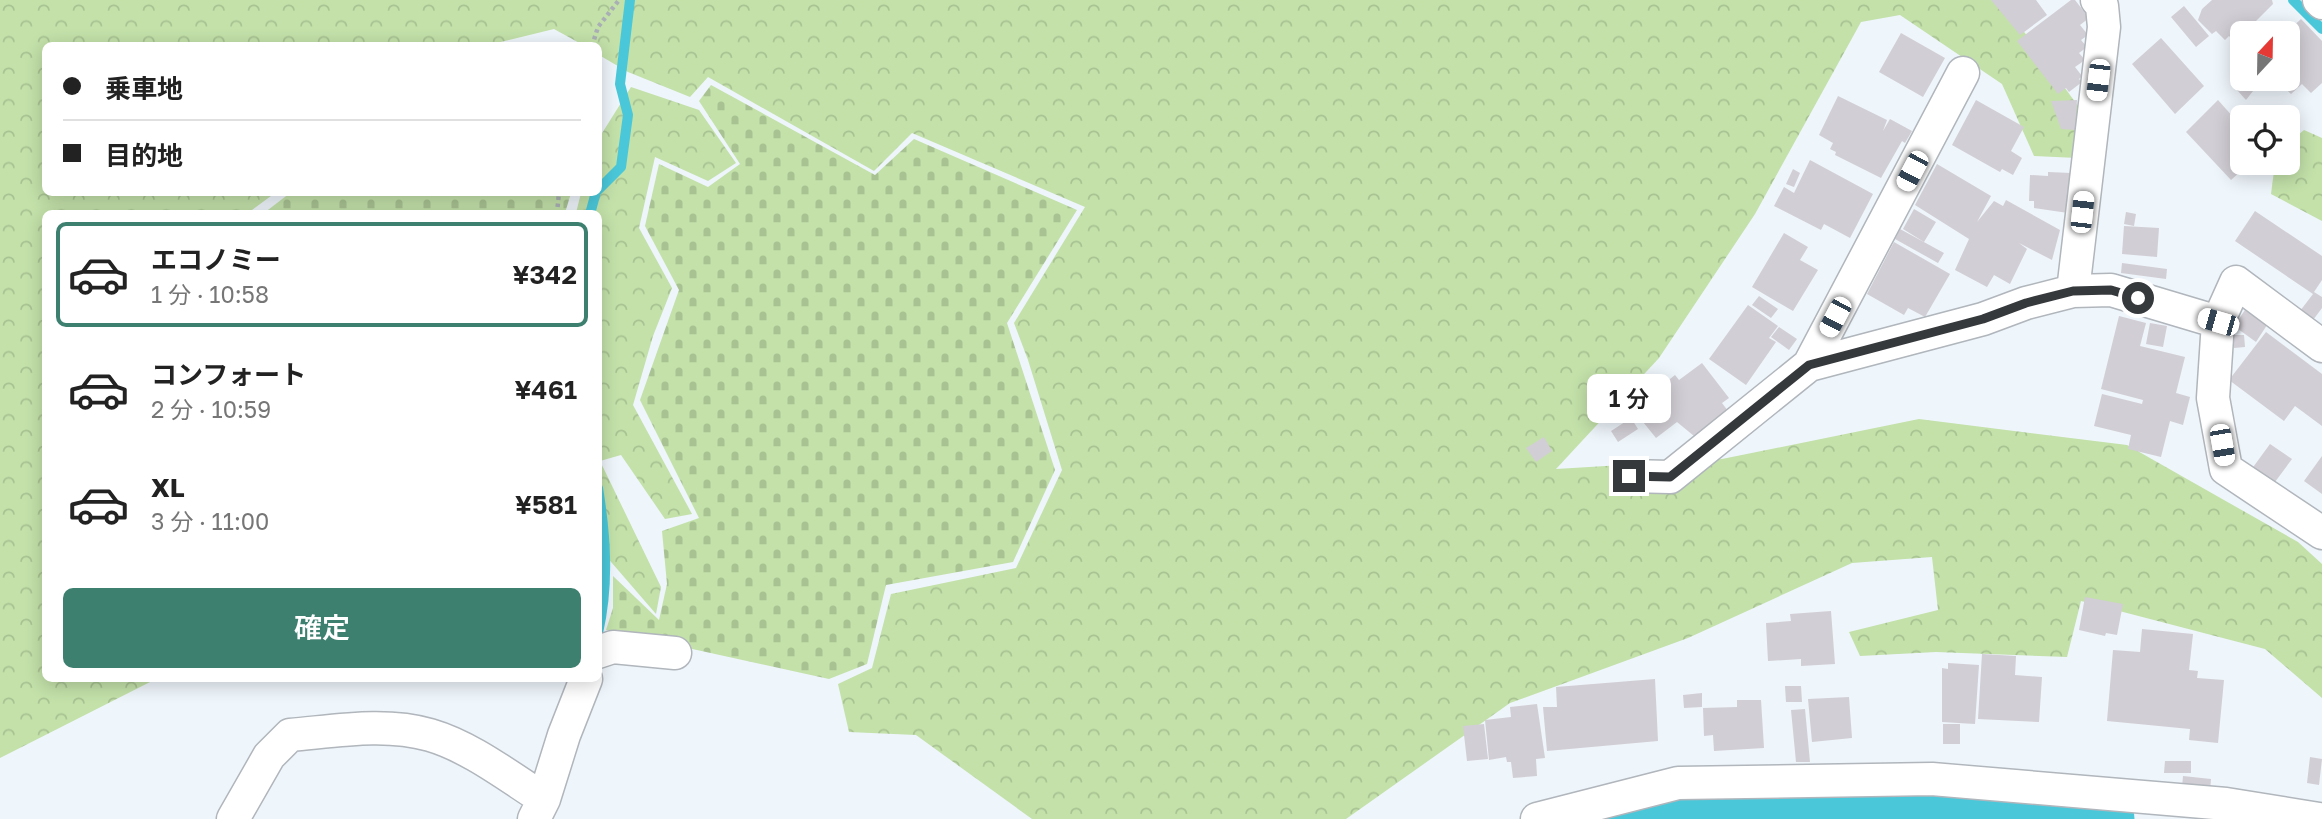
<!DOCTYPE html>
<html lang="ja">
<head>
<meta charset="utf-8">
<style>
	body { margin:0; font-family:"Golos Text","Noto Sans JP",sans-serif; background:#f2f2f2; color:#222; height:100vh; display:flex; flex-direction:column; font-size:26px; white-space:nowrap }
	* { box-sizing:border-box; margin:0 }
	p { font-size:23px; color:#767676 }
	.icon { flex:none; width:38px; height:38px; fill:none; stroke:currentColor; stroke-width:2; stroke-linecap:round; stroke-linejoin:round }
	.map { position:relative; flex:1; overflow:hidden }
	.drawer { position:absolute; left:42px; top:210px; width:560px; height:472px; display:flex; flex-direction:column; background:#fff; border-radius:10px; box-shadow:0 4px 18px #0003 }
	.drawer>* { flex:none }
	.top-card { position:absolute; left:42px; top:42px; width:560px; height:154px; border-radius:10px; box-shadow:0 4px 18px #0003; display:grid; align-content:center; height:154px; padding:0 21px; background:#fff }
	.needle { width:46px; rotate:22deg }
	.buttons { position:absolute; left:2230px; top:21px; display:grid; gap:14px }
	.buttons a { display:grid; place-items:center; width:70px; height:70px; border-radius:10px; background:#fff; box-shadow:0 4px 18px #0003; font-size:35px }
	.end { position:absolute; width:32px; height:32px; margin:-16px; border:9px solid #36393c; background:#fff; box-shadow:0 0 0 4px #fff }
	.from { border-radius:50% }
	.bubble { position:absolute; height:49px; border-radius:10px; background:#fff; box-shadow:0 4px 18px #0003; font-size:23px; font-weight:600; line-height:49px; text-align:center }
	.car { position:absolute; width:21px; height:42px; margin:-21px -10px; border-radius:9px; box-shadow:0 0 5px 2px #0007; background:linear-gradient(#fff 24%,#345 0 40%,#fff 0 76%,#345 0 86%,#fff 0) }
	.top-card b { display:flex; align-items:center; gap:24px; height:66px; font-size:26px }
	.top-card b+b { border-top:2px solid #e0e0e0 }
	.top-card i { width:18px; height:18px; background:#222 }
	ul { padding:12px 0 0; list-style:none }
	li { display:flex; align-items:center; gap:21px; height:105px; margin:0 14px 10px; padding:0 7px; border:4px solid transparent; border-radius:10px }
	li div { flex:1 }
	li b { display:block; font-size:26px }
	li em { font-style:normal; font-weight:600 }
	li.current { border-color:#3e8070 }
	li>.icon { width:63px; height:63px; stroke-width:1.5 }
	.cta { display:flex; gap:14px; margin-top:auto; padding:14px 21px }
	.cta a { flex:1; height:80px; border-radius:10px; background:#3e8070; color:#fff; font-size:28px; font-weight:600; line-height:80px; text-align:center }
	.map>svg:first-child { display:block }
</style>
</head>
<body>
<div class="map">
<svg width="2322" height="819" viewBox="0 0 2322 819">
	<defs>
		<pattern id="forest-crowns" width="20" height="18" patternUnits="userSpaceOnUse" patternTransform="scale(1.75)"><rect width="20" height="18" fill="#c3e1a9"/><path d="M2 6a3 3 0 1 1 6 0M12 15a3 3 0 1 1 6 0" fill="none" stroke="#a8c292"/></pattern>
		<pattern id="cemetery-stones" width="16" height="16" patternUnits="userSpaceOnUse" patternTransform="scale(1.75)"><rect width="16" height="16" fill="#c3e1a9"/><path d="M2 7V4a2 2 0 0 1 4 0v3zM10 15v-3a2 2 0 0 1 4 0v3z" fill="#a8c292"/></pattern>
	</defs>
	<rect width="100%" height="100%" fill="#eef5fb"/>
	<path fill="url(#forest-crowns)" d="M0 0H2001L2086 117 2077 158 2034 156 2002 84 1900 15 1861 22 1755 214 1659 358 1556 469 1722 459 1919 419 2127 445 2298 542 2322 564V698L2265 649 2081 601 2067 657 1936 652 1860 656 1849 632 1938 610 1932 557 1852 563 1688 638 1510 703 1346 819H1032L916 735 849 732 838 684 872 668 891 594 1016 568 1062 470 1028 360 1014 323 1085 207 912 133 874 171 708 77 690 97 628 72 599 55 598 46 583 45 554 29 484 46H46V192L275 193 248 213 46 214V679H156L0 758Z
		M631 87 699 110 736 163 708 181 655 157 639 228 672 288 653 336 633 405 692 514 665 519 621 455 600 461 661 587 656 614 599 548 598 214 576 213 581 193 598 192 599 138Z
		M2304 130 2322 138V221L2271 194 2275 163H2287V144Z"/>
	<path fill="url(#cemetery-stones)" d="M711 85 875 175 914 139 1077 210 1007 323 1055 470 1013 562 886 585 867 664 829 679 606 630 613 608V576L659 620 667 584 662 531 699 518 640 400 679 290 645 226 659 164 708 187 740 164 699 101Z
		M290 193V192L571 193 565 213H264Z"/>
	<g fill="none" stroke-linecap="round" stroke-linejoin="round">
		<path stroke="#4ac8da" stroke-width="10" d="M2293 0 2322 29
			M598 190 621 167 628 115 620 84 630 0
			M590 214 596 192
			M598 488C606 537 609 585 598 633"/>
		<path stroke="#4ac8da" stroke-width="65" d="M1637 819 1653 815C1802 801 1953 804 2102 819"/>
	</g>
	<path fill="#d2ced5" d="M1991 0H2036L2047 15 2020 35Z
		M2071 0H2075L2089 18 2080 25 2088 35 2081 40 2087 47 2079 53 2085 60 2075 67 2082 76 2079 79 2082 82 2069 92 2066 88 2058 94 2017 41Z
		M2212 0H2272L2273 4 2246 31 2242 28 2232 39 2229 36 2225 40 2216 31 2212 34 2198 20 2202 9Z
		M2184 6 2209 36 2196 47 2171 17Z
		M2301 19 2322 41V83L2311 93 2302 84 2291 94 2275 79H2287V32Z
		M1901 33 1945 58 1923 97 1879 72Z
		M2161 38 2204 86 2175 114 2132 64Z
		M2247 79H2257L2260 82 2246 100 2237 90Z
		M1838 96 1887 120 1883 131 1890 119 1912 131 1905 143 1902 141 1881 178 1835 155 1836 152 1830 149 1833 143 1819 135Z
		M1976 100 2024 127 2011 151 2022 158 2013 175 2002 169 2000 172 1952 145Z
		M2077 100 2075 130 2061 129 2051 101Z
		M2218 100 2242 127V163H2250L2231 180 2186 132Z
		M1810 160 1873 194 1850 238 1824 224 1821 230 1774 206 1784 187 1794 193Z
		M1937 164 1991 196 1977 222 1994 201 2003 206 2006 200 2060 230 2052 260 2019 243 2027 249 2010 284 1994 275 1987 287 1955 270 1969 239 1915 205Z
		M1793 169 1800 173 1794 187 1786 184Z
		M2048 172 2071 173 2068 213 2034 208V201H2029L2030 175 2048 176Z
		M1914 209 1936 222 1924 242 1903 229Z
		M2255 211 2322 256V280L2314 292 2322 297V308L2313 320 2300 311 2313 294 2235 241Z
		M2126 212 2136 214 2134 226 2124 224Z
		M2124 226 2159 228 2157 257 2122 254Z
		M1900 229 1944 253 1938 263 1895 239Z
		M1784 233 1808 247 1800 260 1818 270 1793 311 1752 287Z
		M1894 242 1950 274 1925 317 1908 308 1904 315 1867 294Z
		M2122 263 2167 269 2166 279 2121 273Z
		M1759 296 1778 309 1771 318 1752 305Z
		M1748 305 1778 326 1769 338 1776 342 1746 385 1709 359Z
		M2245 310 2267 325 2256 342 2234 326Z
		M2119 316 2146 323 2140 346 2185 357 2176 393 2190 397 2183 425 2170 421 2161 457 2128 449 2131 435 2094 426 2102 394 2142 404 2143 400 2101 389Z
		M2150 323 2167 326 2163 347 2146 344Z
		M1779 327 1797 339 1789 350 1771 337Z
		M2266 332 2322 374V426L2295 406 2284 421 2229 380Z
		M2234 335H2244L2245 347 2234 348Z
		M1702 363 1729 398 1722 403 1728 411 1694 436 1677 422 1656 438 1635 412 1663 390 1660 387 1675 375 1679 380Z
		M1631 418 1638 429 1618 442 1611 431Z
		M1544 437 1552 451 1536 462 1526 448Z
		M2270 444 2292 459 2272 486 2251 470Z
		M2322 456V494L2304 481Z
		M2085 597 2123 604 2117 635 2106 633 2105 636 2079 630Z
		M1831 611 1835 664 1801 666V659L1768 661 1766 623 1791 621 1790 614Z
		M2142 629 2193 634 2189 670 2198 671 2197 678 2224 680 2218 743 2189 740 2190 729 2107 721 2113 650 2140 652Z
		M1982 654 2016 656 2015 675 2042 677 2039 722 1978 719Z
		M1948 663 1979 665 1975 724 1942 722V668L1948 669Z
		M1655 679 1658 741 1547 751 1543 707H1557L1556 687Z
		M1785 686H1801L1802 702H1786Z
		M1702 693V707L1684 708 1683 695Z
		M1849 697 1852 738 1812 742 1808 699Z
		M1737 700H1761L1764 748 1714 751 1713 735 1704 736 1703 708 1737 707Z
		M1537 704 1545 758 1536 759 1537 776 1513 778 1511 762H1507L1506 757 1489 760 1485 720 1511 717 1510 707Z
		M1805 709 1810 762H1796L1791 710Z
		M1484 724 1488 759 1467 761 1463 726Z
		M1943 724H1960V744H1943Z
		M2310 757 2322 759 2319 785 2307 783Z
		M2165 761H2191V773H2164Z
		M2183 776 2211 779 2210 791 2182 788Z"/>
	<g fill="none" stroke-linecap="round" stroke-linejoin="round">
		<g stroke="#b0b6bc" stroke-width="35">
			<path id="street" d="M2319 0 2322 3
				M2073 291 2104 27 2102 6 2097 0
				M2218 322 2236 282 2322 346
				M1809 365 1963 73
				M1629 476 1670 477 1809 365 1983 319 2026 303 2073 291 2111 290 2218 322 2213 398 2226 469 2322 533
				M598 652 613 647 675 653
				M233 819 269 756 290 735C336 731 385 722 430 735 471 747 509 777 544 799
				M534 819 544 799 564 735 586 679
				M1537 819 1678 783 1932 779 2226 804 2319 819"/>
		</g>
		<path stroke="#a9afb4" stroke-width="4.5" stroke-dasharray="3.5 3.5" stroke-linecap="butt" d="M592 46 598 27 619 0
			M557 214 559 192"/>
		<use href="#street" stroke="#fff" stroke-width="32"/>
	</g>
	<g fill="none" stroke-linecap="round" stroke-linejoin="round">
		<path stroke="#36393c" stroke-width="9" d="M1629 476 1670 477 1809 365 1983 319 2026 303 2073 291 2111 290 2138 298"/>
	</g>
</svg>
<div class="buttons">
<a><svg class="needle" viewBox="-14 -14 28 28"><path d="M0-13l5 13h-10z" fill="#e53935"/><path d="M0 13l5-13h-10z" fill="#767676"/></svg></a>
<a><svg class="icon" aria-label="locate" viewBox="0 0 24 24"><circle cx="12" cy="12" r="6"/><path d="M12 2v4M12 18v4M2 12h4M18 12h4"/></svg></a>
</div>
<i class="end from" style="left:2138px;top:298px"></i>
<i class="end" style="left:1629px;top:476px"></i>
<div class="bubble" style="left:1587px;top:374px;width:84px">1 分</div>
<i class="car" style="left:2098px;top:80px;rotate:187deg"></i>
<i class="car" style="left:1912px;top:171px;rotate:208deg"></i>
<i class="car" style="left:2082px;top:212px;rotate:6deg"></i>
<i class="car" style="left:1835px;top:317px;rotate:208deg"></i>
<i class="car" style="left:2218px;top:322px;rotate:286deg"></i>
<i class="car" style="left:2222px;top:445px;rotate:170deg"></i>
<div class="top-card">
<b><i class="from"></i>乗車地</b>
<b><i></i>目的地</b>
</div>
<section class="drawer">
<ul>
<li class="current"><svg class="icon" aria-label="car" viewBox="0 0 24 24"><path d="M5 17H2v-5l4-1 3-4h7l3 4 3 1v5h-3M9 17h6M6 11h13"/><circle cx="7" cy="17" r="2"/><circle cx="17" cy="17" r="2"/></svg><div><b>エコノミー</b><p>1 分 · 10:58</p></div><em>¥342</em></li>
<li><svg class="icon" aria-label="car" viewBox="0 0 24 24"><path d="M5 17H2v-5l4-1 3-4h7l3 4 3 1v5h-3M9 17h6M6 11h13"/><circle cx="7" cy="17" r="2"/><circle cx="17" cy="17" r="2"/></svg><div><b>コンフォート</b><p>2 分 · 10:59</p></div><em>¥461</em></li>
<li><svg class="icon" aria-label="car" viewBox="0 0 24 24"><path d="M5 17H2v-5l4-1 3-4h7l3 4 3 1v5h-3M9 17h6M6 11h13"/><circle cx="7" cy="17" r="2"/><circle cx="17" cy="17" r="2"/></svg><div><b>XL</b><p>3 分 · 11:00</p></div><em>¥581</em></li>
</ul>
<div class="cta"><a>確定</a></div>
</section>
</div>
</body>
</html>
